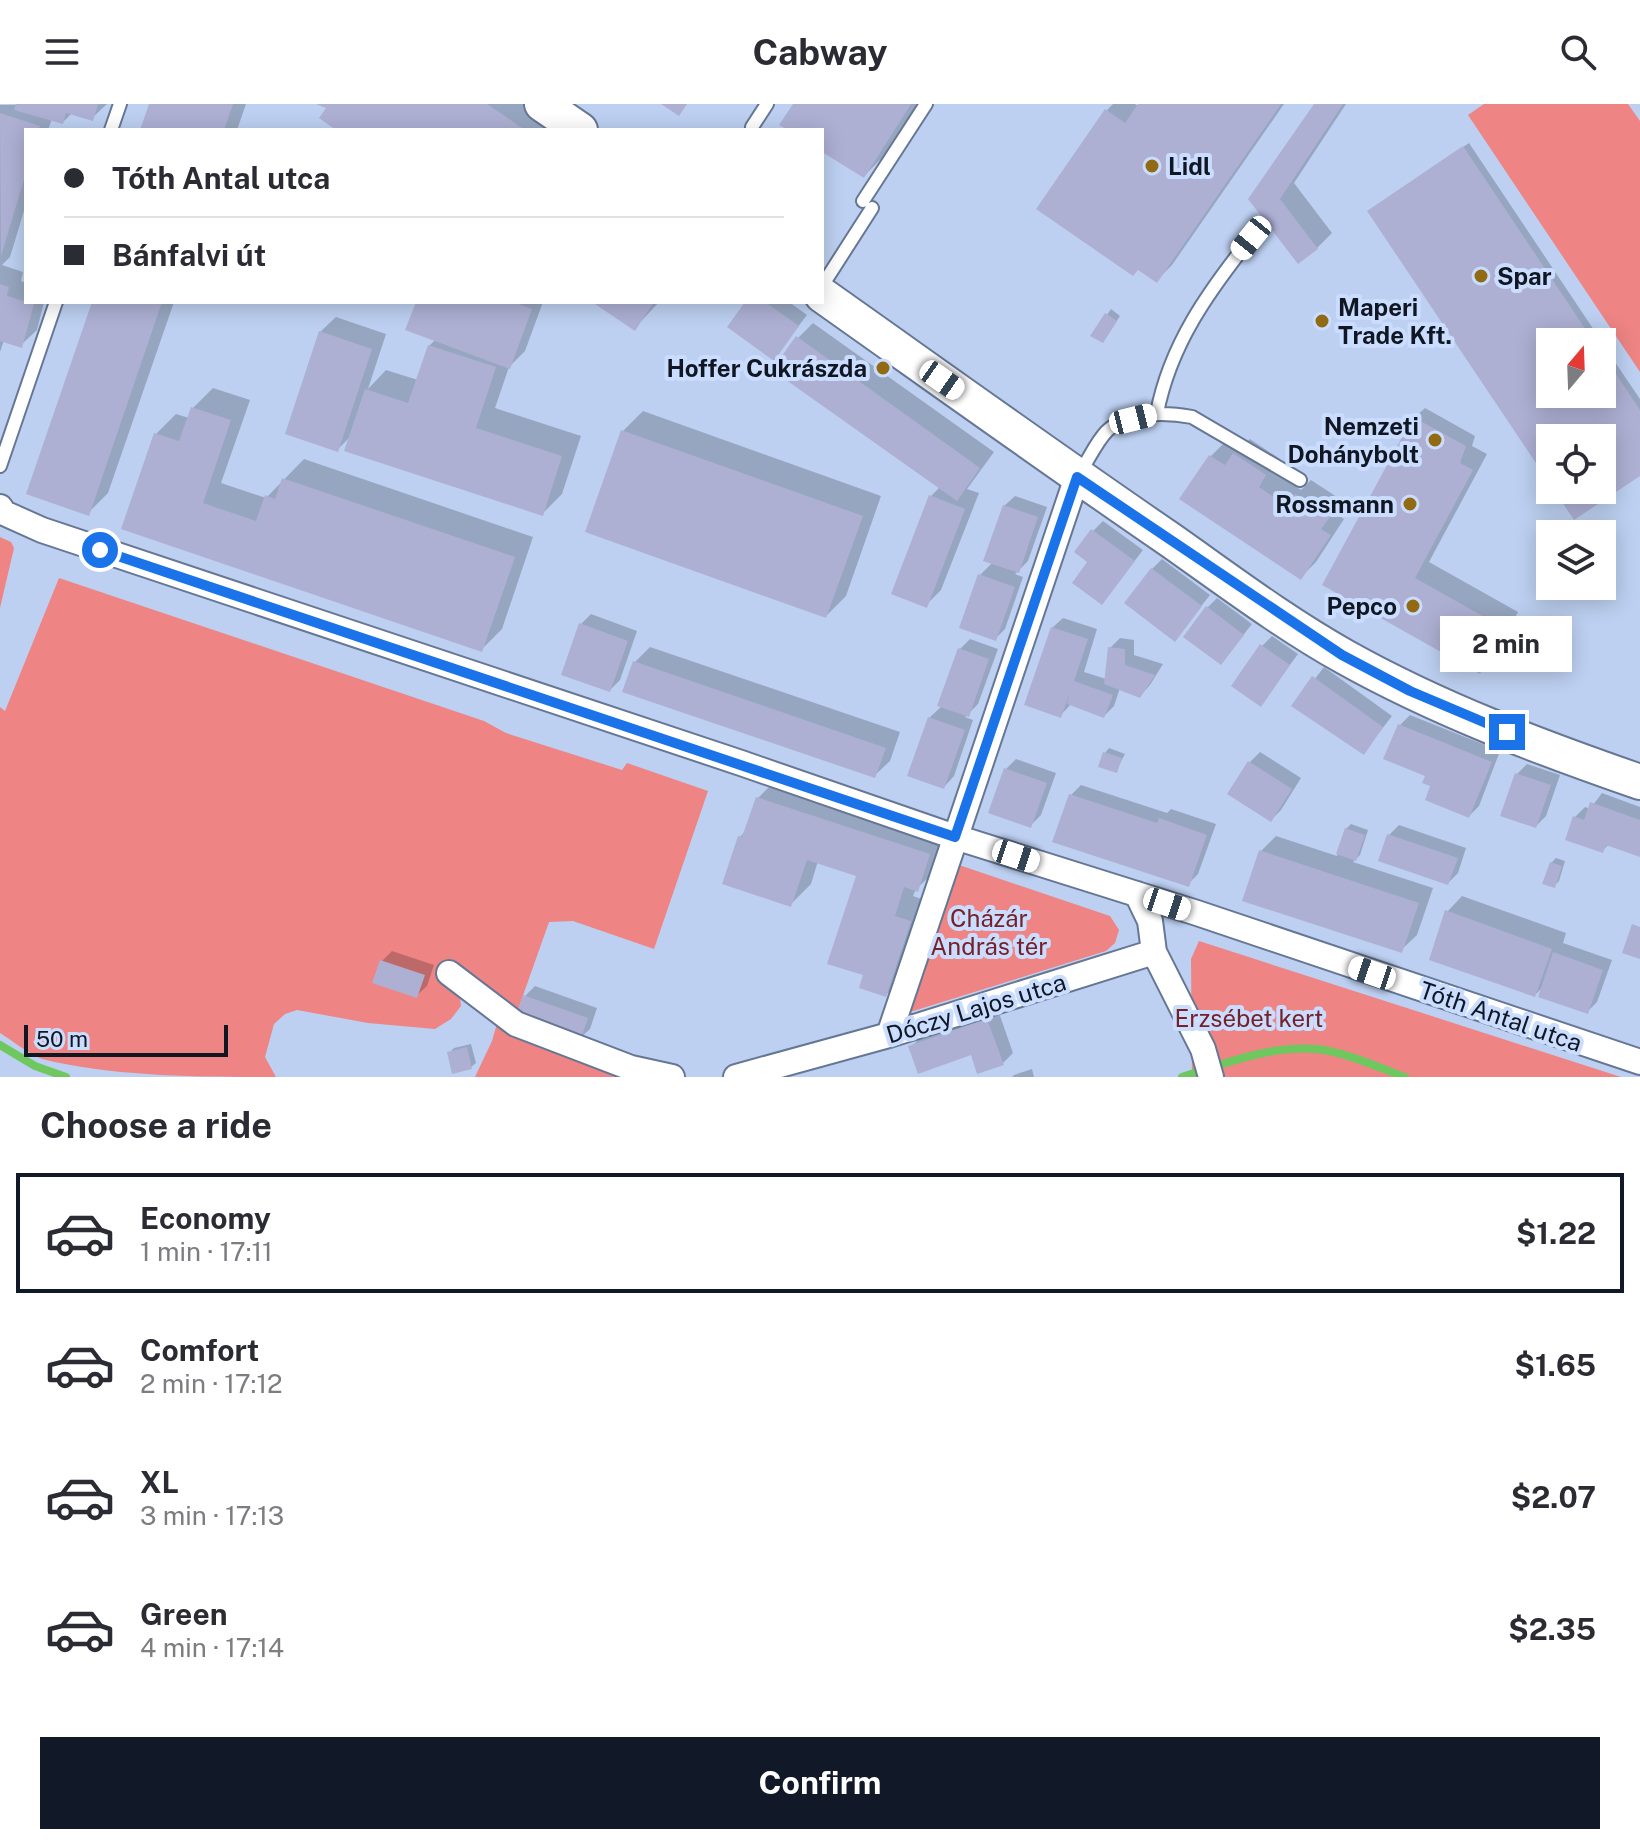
<!DOCTYPE html>
<html lang="en">
<head>
<meta charset="utf-8">
<style>
	body { margin:0; font-family:"Public Sans",sans-serif; background:#f2f2f3; color:#2b2b33; height:100vh; display:flex; flex-direction:column; font-size:30px; white-space:nowrap }
	* { box-sizing:border-box; margin:0 }
	p { font-size:26px; color:#7c7c81 }
	.icon { flex:none; width:44px; height:44px; fill:none; stroke:currentColor; stroke-width:2; stroke-linecap:round; stroke-linejoin:round }
	.map { position:relative; height:973px; overflow:hidden }
	.details { display:flex; flex-direction:column; background:#fff; flex:1 }
	.details>* { flex:none }
	.hud { position:absolute; left:24px; top:24px; width:800px; height:176px; border-radius:0px; box-shadow:0 4px 20px #0003; display:grid; align-content:center; height:176px; padding:0 40px; background:#fff }
	.needle { width:52px; rotate:19deg }
	.tools { position:absolute; left:1536px; top:224px; display:grid; gap:16px }
	.tools a { display:grid; place-items:center; width:80px; height:80px; border-radius:0px; background:#fff; box-shadow:0 4px 20px #0003; font-size:40px }
	.scale { position:absolute; left:24px; bottom:20px; width:204px; box-sizing:border-box; padding-left:8px; border:4px solid #101722; border-top:0; font-size:22px; line-height:28px; white-space:nowrap; color:#101722; -webkit-text-stroke:6px #caddfe; paint-order:stroke }
	.end { position:absolute; width:36px; height:36px; margin:-18px; border:10px solid #1a73e8; background:#fff; box-shadow:0 0 0 4px #fff }
	.from { border-radius:50% }
	.bubble { position:absolute; height:56px; border-radius:0px; background:#fff; box-shadow:0 4px 20px #0003; font-size:26px; font-weight:700; line-height:56px; text-align:center }
	.car { position:absolute; width:24px; height:48px; margin:-24px -12px; border-radius:10px; box-shadow:0 0 6px 2px #0007; background:linear-gradient(#fff 24%,#345 0 40%,#fff 0 76%,#345 0 86%,#fff 0) }
	.hud b { display:flex; align-items:center; gap:28px; height:76px; font-size:30px }
	.hud b+b { border-top:2px solid #e1e1e2 }
	.hud i { width:20px; height:20px; background:#2b2b33 }
	ul { padding:0; list-style:none }
	li { display:flex; align-items:center; gap:24px; height:120px; margin:0 16px 12px; padding:0 24px; border:4px solid transparent; border-radius:0px }
	li div { flex:1 }
	li b { display:block; font-size:30px }
	li em { font-style:normal; font-weight:700 }
	li.on { border-color:#111827 }
	li>.icon { width:72px; height:72px; stroke-width:1.5 }
	h2 { padding:0 40px; font-size:36px; line-height:96px }
	.action { display:flex; gap:16px; margin-top:auto; padding:16px 40px }
	.action a { flex:1; height:92px; border-radius:0px; background:#111827; color:#fff; font-size:32px; font-weight:700; line-height:92px; text-align:center }
	header { display:flex; justify-content:space-between; align-items:center; height:104px; padding:0 40px; background:#fff; font-size:36px; font-weight:700 }
	.map>svg:first-child { display:block }
</style>
</head>
<body>
<header><svg class="icon" aria-label="menu" viewBox="0 0 24 24"><path d="M4 6h16M4 12h16M4 18h16"/></svg>Cabway<svg class="icon" aria-label="search" viewBox="0 0 24 24"><circle cx="10" cy="10" r="6"/><path d="M15 15l6 6"/></svg></header>
<div class="map">
<svg width="1640" height="973" viewBox="0 0 1640 973">
	<rect width="100%" height="100%" fill="#bdd0f1"/>
	<path fill="#ee8484" d="M1484 0H1628L1640 17V268L1468 11Z
		M0 433 11 438 14 444 0 504Z
		M59 474 484 617 506 629 622 666 627 659 708 687 654 845 573 817 549 818 515 914 672 973H475L492 937 500 909 459 886 461 902 451 915 435 925 368 919 297 906 285 910 274 920 265 953 276 973C199 973 116 973 42 955 27 949 13 937 0 929V603L5 607Z
		M956 760 1110 812 1119 826 1115 839 1106 847 910 908Z
		M1199 837 1621 973H1192L1191 855Z"/>
	<path fill="#0003" d="M107 0 92 14 72 9 63 18 52 15 48 26H26V100L10 153 2 161 23 168 21 177 26 179V198H44L37 226 21 241 4 236 0 248V1Z
		M152 0H246L237 26H142Z
		M321 0H536L574 26H340L328 3Z
		M795 0H917L884 52 864 72 822 45V26H792Z
		M1113 0H1135L1138 2 1140 0H1284L1172 161 1157 176 1107 6Z
		M1317 0H1346L1294 79 1332 129 1317 144 1251 95Z
		M1469 39 1602 238H1550V290H1602V239L1640 295V370L1575 414 1556 386H1602V334H1550V377L1369 107Z
		M95 198H174L108 389 88 409Z
		M418 198H543L525 247 509 263 495 304 581 332 562 390 542 410 351 332 338 345 320 228 336 213 386 230 368 285 386 266 418 276 429 242 436 235Z
		M596 198H659L635 224Z
		M747 198H789L807 211 774 254Z
		M1111 205 1120 212 1107 232 1093 231Z
		M813 219 994 348 967 385 979 389 941 486 926 501 931 392 940 383 798 234Z
		M213 284 250 296 221 379 266 394 304 355 533 433 502 525 482 545 124 424 156 330 176 310 189 314 193 304Z
		M1425 304 1475 332 1472 342 1487 350 1429 458 1518 508 1495 552 1480 567 1324 480 1414 314Z
		M643 307 881 392 846 492 826 512 623 327Z
		M1250 335 1280 355 1272 367 1301 386 1311 376 1343 397 1335 409 1344 415 1316 458 1301 473 1182 395 1211 352 1226 337 1239 345Z
		M1015 392 1047 403 1028 457 1015 470 1023 473 1005 525 995 535 980 471 993 458 1004 402Z
		M1103 417 1143 446 1102 499 1090 458 1093 427Z
		M1162 455 1210 491 1175 535 1152 465Z
		M1217 494 1252 520 1221 559 1207 504Z
		M591 510 637 527 620 576 610 586 581 520Z
		M1063 514 1097 525 1084 568 1106 575 1110 544 1120 534 1134 536V551L1163 560 1150 581 1140 592 1120 584 1114 602 1104 612 1071 600 1060 612 1052 524Z
		M1272 532 1298 550 1261 600 1262 542Z
		M970 535 998 545 978 600 965 613 973 616 954 672 944 683 929 614 942 602 960 545Z
		M650 543 900 628 890 657 874 672 634 559Z
		M1324 563 1392 612 1364 648 1294 602Z
		M1410 611 1500 647 1479 702 1469 712 1433 681 1400 621Z
		M1109 644 1125 650 1116 667 1105 649Z
		M1260 648 1301 674 1281 706 1271 716 1230 689 1250 658Z
		M1016 655 1056 669 1041 711 1031 721 1006 665Z
		M1527 660 1560 671 1546 712 1536 722 1517 670Z
		M778 674 949 731 938 765 916 785 913 792 930 798 906 871 886 891 865 870 858 771 818 757 811 780 791 800 740 733 747 725 758 694Z
		M1081 681 1167 709 1171 705 1216 720 1198 770 1188 780 1071 691Z
		M1602 689 1640 703V751L1609 740 1602 747 1575 713 1585 703 1590 705Z
		M1351 720 1368 726 1360 751 1353 758 1433 784 1417 831 1401 846 1261 747 1276 732 1337 752 1346 725Z
		M1399 721 1466 744 1458 769 1448 779 1389 731Z
		M1556 754 1565 757 1559 777 1554 782 1551 759Z
		M1462 792 1566 829 1563 839 1612 856 1597 898 1587 908 1543 883 1535 891 1447 808Z
		M392 847 434 861 427 882 416 892 382 857Z
		M535 882 597 904 590 925 579 935 518 913 525 892Z
		M998 906 1013 949 1003 959 972 949 911 943 921 933Z
		M471 940 476 959 471 963 449 949 454 944Z
		M1032 965 1034 973H1012L1014 971Z"/>
	<g fill="none" stroke-linecap="round" stroke-linejoin="round">
		<path stroke="#6ec85f" stroke-width="8" d="M0 941 35 962 66 973
			M1182 973C1223 960 1271 941 1316 945 1346 948 1377 963 1405 973"/>
	</g>
	<path fill="#adb0d3" d="M16 0H98L93 17 66 9 63 20 14 6Z
		M149 0H233L224 26H140Z
		M316 0H487L525 26H336L319 14 326 4Z
		M661 0H687L679 12Z
		M793 0H911L864 74 822 48V26H788L779 21Z
		M1138 0H1281L1157 179 1138 166 1133 172 1036 105 1105 5 1125 19Z
		M1314 0H1343L1280 95 1318 145 1298 160 1248 95Z
		M0 9 40 22 39 26H26V69L1 152Z
		M1463 42 1594 238H1550V290H1602V249L1640 306V372L1574 416 1554 386H1602V334H1550V380L1367 107Z
		M0 180 9 183 7 192 34 200 22 244 0 237Z
		M92 198H162L89 412 26 390Z
		M416 198H513L532 205 510 265 405 226Z
		M592 198H654L635 227Z
		M745 198H765L799 222 774 257 727 223Z
		M1105 209 1117 217 1103 239 1090 232Z
		M319 227 372 245 338 348 285 330Z
		M796 232 980 364 957 397 772 266Z
		M428 241 496 263 476 324 562 352 543 412 344 347 365 285 408 299Z
		M191 303 231 316 203 399 256 417 265 391 275 395 282 374 515 453 482 548 121 425 154 329 179 337Z
		M1413 313 1466 342 1460 359 1473 366 1415 474 1504 524 1480 570 1322 481Z
		M621 326 863 412 826 514 585 428Z
		M1233 349 1266 371 1259 383 1287 402 1295 390 1330 413 1321 425 1331 431 1301 476 1179 395 1209 351 1225 361Z
		M929 391 965 405 927 504 891 490Z
		M1003 401 1038 413 1019 469 983 457Z
		M1091 425 1135 457 1102 501 1072 479 1087 458 1074 448Z
		M1151 464 1202 502 1175 538 1124 499Z
		M978 470 1015 483 996 537 959 524Z
		M1206 502 1244 531 1221 561 1183 533Z
		M579 519 628 537 610 588 561 571Z
		M1051 523 1088 535 1074 577 1113 591 1104 614 1067 600 1070 588 1061 614 1024 601Z
		M1260 540 1290 561 1261 603 1231 582Z
		M1108 543 1125 545V561L1155 571 1140 594 1104 580Z
		M958 544 989 555 969 613 937 602Z
		M633 557 886 644 875 674 622 588Z
		M1312 572 1383 623 1364 651 1291 602Z
		M928 613 965 626 944 685 907 672Z
		M1398 620 1492 658 1469 714 1425 696 1430 682 1422 679 1425 672 1383 655Z
		M1103 648 1122 654 1117 669 1098 663Z
		M1248 657 1292 685 1271 718 1227 690Z
		M1004 664 1047 679 1031 724 988 709Z
		M1515 669 1551 681 1536 724 1500 712Z
		M1069 690 1157 719 1159 714 1207 731 1189 783 1052 738Z
		M756 693 930 750 918 788 904 783 895 812 911 817 886 893 859 884 863 871 827 860 856 772 807 756 791 803 722 780 738 732 742 733Z
		M1590 698 1640 716V753L1606 741 1603 749 1565 736 1573 712 1584 716Z
		M1345 724 1365 731 1356 757 1336 750Z
		M1387 730 1458 754 1448 781 1378 757Z
		M1259 746 1419 799 1402 849 1242 797Z
		M1550 758 1562 762 1555 784 1542 780Z
		M1445 806 1552 845 1535 893 1429 856Z
		M1632 820 1640 823V855L1622 849Z
		M1553 848 1603 866 1588 910 1538 893Z
		M380 856 425 871 417 894 372 879Z
		M523 891 588 914 580 937 515 914Z
		M987 915 1004 961 977 970 971 951 918 970 908 942Z
		M467 943 472 965 452 970 447 948Z"/>
	<g fill="none" stroke-linecap="round" stroke-linejoin="round">
		<g stroke="#657794" stroke-width="16">
			<path id="service" d="M752 23 767 0
				M111 26 120 0
				M863 97 926 0
				M822 182 872 104
				M1157 309C1170 241 1208 188 1251 134
				M0 362 56 198
				M1079 370C1088 357 1096 338 1107 327 1128 307 1166 308 1192 313L1300 376"/>
		</g>
		<g stroke="#657794" stroke-width="28">
			<path id="minor" d="M0 403 4 409 42 426 741 659 955 733 1197 809 1640 958
				M1154 848 1203 945 1211 973
				M449 869 516 920 631 964 672 973
				M889 931 1077 373
				M736 973 889 931 1154 848 1150 817 1137 790"/>
		</g>
		<g stroke="#657794" stroke-width="38">
			<path id="secondary" d="M542 0 580 26
				M822 191C938 273 1052 355 1169 435 1226 475 1284 519 1345 553 1438 605 1539 643 1640 678"/>
		</g>
		<use href="#service" stroke="#fff" stroke-width="12"/>
		<use href="#minor" stroke="#fff" stroke-width="24"/>
		<use href="#secondary" stroke="#fff" stroke-width="34"/>
	</g>
	<g fill="none" stroke-linecap="round" stroke-linejoin="round">
		<path stroke="#1a73e8" stroke-width="10" d="M100 446 955 733 1077 373 1342 551 1410 587 1507 628"/>
	</g>
	<g fill="#926a13" stroke="#caddfe" stroke-width="3">
		<circle cx="1152" cy="62" r="8"/>
		<circle cx="1481" cy="172" r="8"/>
		<circle cx="1322" cy="217" r="8"/>
		<circle cx="883" cy="264" r="8"/>
		<circle cx="1435" cy="336" r="8"/>
		<circle cx="1410" cy="400" r="8"/>
		<circle cx="1413" cy="502" r="8"/>
	</g>
	<g text-anchor="middle" dominant-baseline="central" stroke-width="8" stroke-linejoin="round" paint-order="stroke">
		<g font-size="24" font-weight="bold" fill="#101722" stroke="#caddfe" text-anchor="end">
			<text x="1168" y="62" text-anchor="start">Lidl</text>
			<text x="1497" y="172" text-anchor="start">Spar</text>
			<text x="1338" y="203" text-anchor="start">Maperi<tspan x="1338" dy="28">Trade Kft.</tspan></text>
			<text x="867" y="264">Hoffer Cukrászda</text>
			<text x="1419" y="322">Nemzeti<tspan x="1419" dy="28">Dohánybolt</tspan></text>
			<text x="1394" y="400">Rossmann</text>
			<text x="1397" y="502">Pepco</text>
		</g>
		<g font-size="24" fill="#762127" stroke="#caddfe">
			<text x="989" y="814">Cházár<tspan x="989" dy="28">András tér</tspan></text>
			<text x="1249" y="914">Erzsébet kert</text>
		</g>
		<g font-size="24" fill="#101722" stroke="#caddfe">
			<text transform="translate(976 904) rotate(-17)">Dóczy Lajos utca</text>
			<text transform="translate(1501 912) rotate(19)">Tóth Antal utca</text>
		</g>
	</g>
</svg>
<div class="tools">
<a><svg class="needle" viewBox="-14 -14 28 28"><path d="M0-13l5 13h-10z" fill="#e53935"/><path d="M0 13l5-13h-10z" fill="#7c7c81"/></svg></a>
<a><svg class="icon" aria-label="locate" viewBox="0 0 24 24"><circle cx="12" cy="12" r="6"/><path d="M12 2v4M12 18v4M2 12h4M18 12h4"/></svg></a>
<a><svg class="icon" aria-label="layers" viewBox="0 0 24 24"><path d="M12 4l9 5-9 5-9-5zM3 14l9 5 9-5"/></svg></a>
</div>
<div class="scale">50 m</div>
<i class="end from" style="left:100px;top:446px"></i>
<i class="end" style="left:1507px;top:628px"></i>
<div class="bubble" style="left:1440px;top:512px;width:132px">2 min</div>
<i class="car" style="left:1251px;top:134px;rotate:219deg"></i>
<i class="car" style="left:942px;top:276px;rotate:125deg"></i>
<i class="car" style="left:1133px;top:315px;rotate:76deg"></i>
<i class="car" style="left:1016px;top:752px;rotate:108deg"></i>
<i class="car" style="left:1167px;top:800px;rotate:108deg"></i>
<i class="car" style="left:1372px;top:869px;rotate:289deg"></i>
<div class="hud">
<b><i class="from"></i>Tóth Antal utca</b>
<b><i></i>Bánfalvi út</b>
</div>
</div>
<section class="details">
<h2>Choose a ride</h2>
<ul>
<li class="on"><svg class="icon" aria-label="car" viewBox="0 0 24 24"><path d="M5 17H2v-5l4-1 3-4h7l3 4 3 1v5h-3M9 17h6M6 11h13"/><circle cx="7" cy="17" r="2"/><circle cx="17" cy="17" r="2"/></svg><div><b>Economy</b><p>1 min · 17:11</p></div><em>$1.22</em></li>
<li><svg class="icon" aria-label="car" viewBox="0 0 24 24"><path d="M5 17H2v-5l4-1 3-4h7l3 4 3 1v5h-3M9 17h6M6 11h13"/><circle cx="7" cy="17" r="2"/><circle cx="17" cy="17" r="2"/></svg><div><b>Comfort</b><p>2 min · 17:12</p></div><em>$1.65</em></li>
<li><svg class="icon" aria-label="car" viewBox="0 0 24 24"><path d="M5 17H2v-5l4-1 3-4h7l3 4 3 1v5h-3M9 17h6M6 11h13"/><circle cx="7" cy="17" r="2"/><circle cx="17" cy="17" r="2"/></svg><div><b>XL</b><p>3 min · 17:13</p></div><em>$2.07</em></li>
<li><svg class="icon" aria-label="car" viewBox="0 0 24 24"><path d="M5 17H2v-5l4-1 3-4h7l3 4 3 1v5h-3M9 17h6M6 11h13"/><circle cx="7" cy="17" r="2"/><circle cx="17" cy="17" r="2"/></svg><div><b>Green</b><p>4 min · 17:14</p></div><em>$2.35</em></li>
</ul>
<div class="action"><a>Confirm</a></div>
</section>
</body>
</html>
